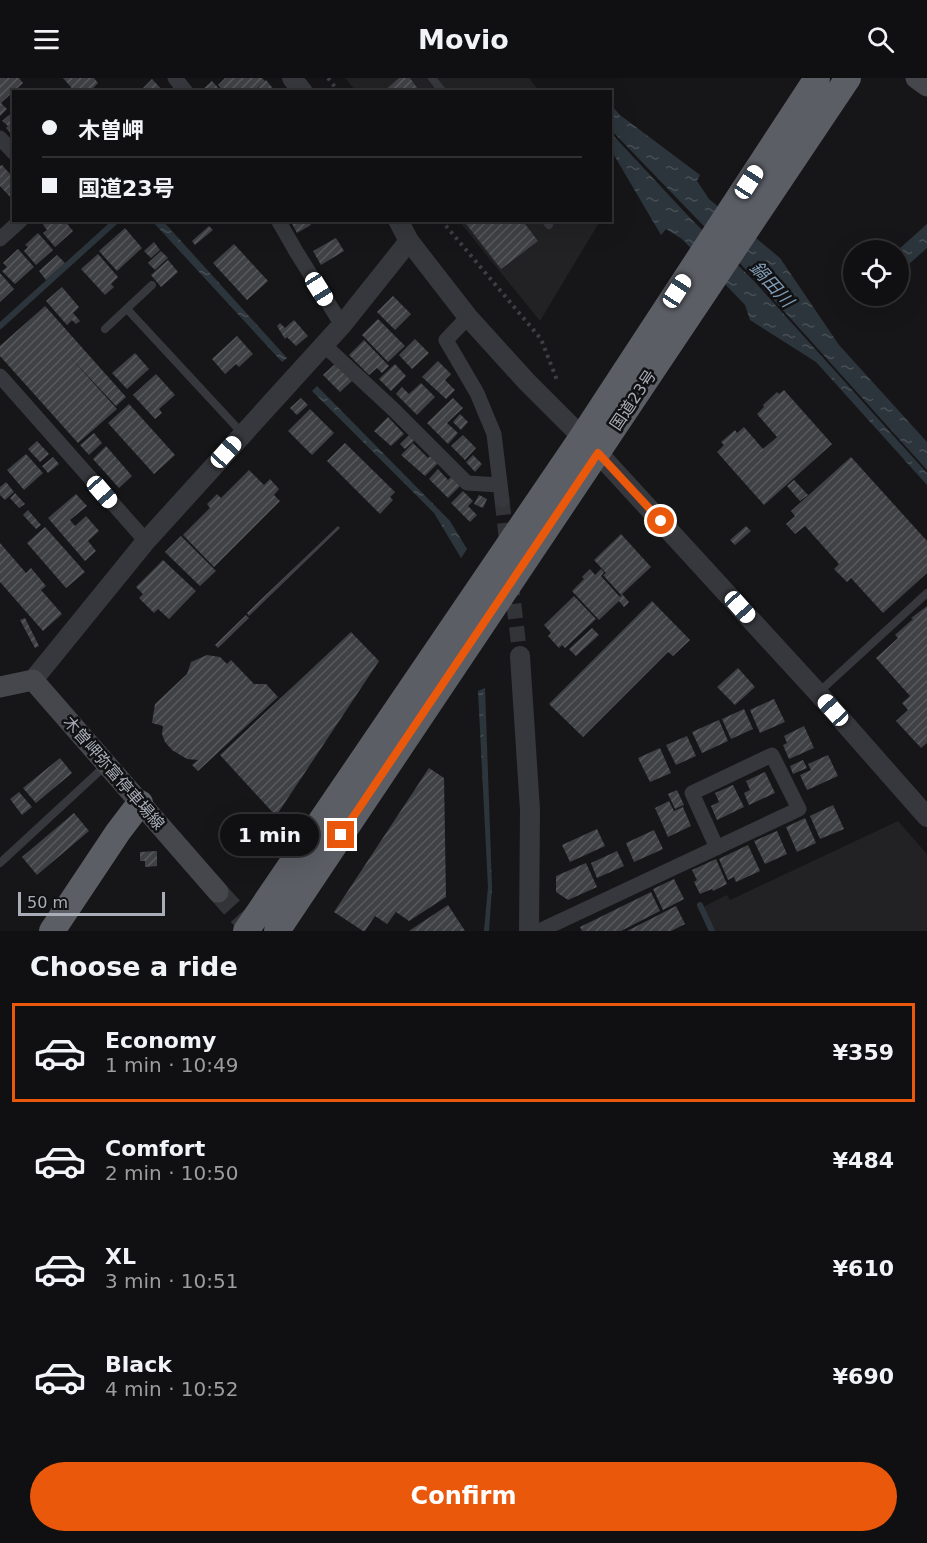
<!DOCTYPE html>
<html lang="en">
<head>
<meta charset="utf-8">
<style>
	body { margin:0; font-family:"DejaVu Sans","Noto Sans JP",sans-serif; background:#1e1e20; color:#f1f3f6; height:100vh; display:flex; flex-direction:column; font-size:22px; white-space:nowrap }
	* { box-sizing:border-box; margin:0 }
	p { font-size:20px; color:#9c9d9f }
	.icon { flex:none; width:33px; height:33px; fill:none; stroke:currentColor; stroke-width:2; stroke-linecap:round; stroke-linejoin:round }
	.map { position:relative; height:853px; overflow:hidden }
	.drawer { display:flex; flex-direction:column; background:#101012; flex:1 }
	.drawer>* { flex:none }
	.guide { position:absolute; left:12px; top:12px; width:600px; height:132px; border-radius:0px; box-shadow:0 6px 24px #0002,0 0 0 2px #303032; display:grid; align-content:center; height:132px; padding:0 30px; background:#101012 }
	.tools { position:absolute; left:843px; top:162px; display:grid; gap:12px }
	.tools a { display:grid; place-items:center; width:66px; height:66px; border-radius:50%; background:#101012; box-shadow:0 6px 24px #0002,0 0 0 2px #303032; font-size:30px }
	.scale { position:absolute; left:18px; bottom:15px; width:147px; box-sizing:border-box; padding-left:6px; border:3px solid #a8adb8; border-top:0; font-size:16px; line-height:21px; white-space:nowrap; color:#a8adb8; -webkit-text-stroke:4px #111113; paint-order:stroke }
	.end { position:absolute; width:27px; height:27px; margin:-14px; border:8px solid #ea580c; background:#fff; box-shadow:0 0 0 3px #fff }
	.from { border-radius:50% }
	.bubble { position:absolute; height:42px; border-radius:21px; background:#101012; box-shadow:0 6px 24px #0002,0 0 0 2px #303032; font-size:20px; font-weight:600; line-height:42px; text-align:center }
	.car { position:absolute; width:18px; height:36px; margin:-18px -9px; border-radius:8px; box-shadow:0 0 4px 2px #0007; background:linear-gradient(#fff 24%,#345 0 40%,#fff 0 76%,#345 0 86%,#fff 0) }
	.guide b { display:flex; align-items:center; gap:21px; height:57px; font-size:22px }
	.guide b+b { border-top:2px solid #303032 }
	.guide i { width:15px; height:15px; background:#f1f3f6 }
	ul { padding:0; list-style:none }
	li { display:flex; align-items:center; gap:18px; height:99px; margin:0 12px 9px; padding:0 18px; border:3px solid transparent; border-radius:0px }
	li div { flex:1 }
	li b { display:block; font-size:22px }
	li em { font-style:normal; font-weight:600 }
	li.current { border-color:#ea580c }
	li>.icon { width:54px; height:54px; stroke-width:1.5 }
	h2 { padding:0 30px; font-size:27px; line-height:72px }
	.action { display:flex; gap:12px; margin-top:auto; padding:12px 30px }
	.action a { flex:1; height:69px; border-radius:36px; background:#ea580c; color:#fff; font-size:24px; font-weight:600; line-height:69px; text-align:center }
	header { display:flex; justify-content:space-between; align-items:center; height:78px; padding:0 30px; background:#101012; font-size:27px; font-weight:600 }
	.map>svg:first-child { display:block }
</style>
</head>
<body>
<header><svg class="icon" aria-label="menu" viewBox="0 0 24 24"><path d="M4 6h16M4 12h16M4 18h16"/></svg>Movio<svg class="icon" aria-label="search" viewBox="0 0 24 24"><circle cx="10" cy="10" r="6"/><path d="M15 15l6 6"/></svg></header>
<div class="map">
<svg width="927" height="853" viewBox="0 0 927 853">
	<defs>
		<pattern id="water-ripples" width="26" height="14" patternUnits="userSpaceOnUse" patternTransform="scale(1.5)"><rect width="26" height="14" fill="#2c353c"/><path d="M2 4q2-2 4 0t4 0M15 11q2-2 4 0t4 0" fill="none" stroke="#485056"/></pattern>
		<pattern id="building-hatch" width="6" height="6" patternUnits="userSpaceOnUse" patternTransform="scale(1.5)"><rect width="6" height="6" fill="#404145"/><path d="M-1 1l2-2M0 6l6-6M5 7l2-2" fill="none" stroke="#595a5e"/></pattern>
	</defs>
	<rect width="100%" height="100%" fill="#161618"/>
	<path fill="#222225" d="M345 0H529L539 13H356Z
		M459 143H600L540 243Z
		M898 743 927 776V853H712L701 830 727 817 730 822Z"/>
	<path fill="url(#water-ripples)" d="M610 26 620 37 700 97 697 103 709 121 780 180 839 267 927 364V392L756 202 611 52Z
		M611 55 692 142 754 203 927 395V407L816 284 750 242 745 227 682 161 666 151 661 157 611 72Z
		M152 143H163L287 280 282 284Z
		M927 146V170L899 195 898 172Z
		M317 308 450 443 467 471 461 480 434 435 312 313Z
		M485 610 492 810 489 853H484L488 809 478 613Z"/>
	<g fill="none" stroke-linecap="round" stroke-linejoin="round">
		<path stroke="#2c353c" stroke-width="6" d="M0 248 117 142
			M700 827 712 853"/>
	</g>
	<path fill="url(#building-hatch)" d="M0 0H19L23 5 1 25 7 31 0 38Z
		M63 0H94L98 5 89 14H75Z
		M225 0H262L265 3 255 12 256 14H224L218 7Z
		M399 0H410L420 14H383Z
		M152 1 164 14H139Z
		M266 2 276 14H257L256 12Z
		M212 3 222 14H200Z
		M14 33V59L6 50 8 48 2 43Z
		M2 87 10 96 14 93V117L11 120 0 108V88Z
		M48 142H64L73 153 55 169 43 155 47 152 43 147Z
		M290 142H308L311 147 297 155Z
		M463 142H522L538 163 501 191Z
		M209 148 213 152 195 167 192 163Z
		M125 150 142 170 117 193 99 173Z
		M38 155 53 172 36 187 24 173 28 169 25 167Z
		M336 160 344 173 321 187 313 173Z
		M154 164 160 172 151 180 144 173Z
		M234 166 268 203 247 222 213 185Z
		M18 171 34 189 15 206 2 193 7 189 3 185Z
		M161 173 168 180 155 192 148 185Z
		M98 176 118 199 111 206 114 209 105 217 81 191Z
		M57 177 65 185 46 202 39 193Z
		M168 182 178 194 161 209 151 197Z
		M0 195 14 211 0 224Z
		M62 209 79 229 73 235 80 243 76 246 72 242 67 247 46 223Z
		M393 218 411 236 395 252 377 234Z
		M45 228 126 319 116 328 69 278 117 331 78 365 0 278V268Z
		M378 241 405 268 388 284 362 257Z
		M294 242 308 258 296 268 287 259 285 261 277 248 280 245 285 250Z
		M237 258 253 276 239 289 236 286 225 296 212 281Z
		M415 261 429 275 412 291 399 277Z
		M364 262 389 288 382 295 377 290 369 297 349 277Z
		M135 275 149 291 127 311 112 295Z
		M438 283 451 296 445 302 455 312 446 321 422 299Z
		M335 286 352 303 340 314 323 297Z
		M395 286 406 298 391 313 379 301Z
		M156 296 175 317 159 331 162 335 155 341 133 317Z
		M421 305 435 319 417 337 396 316 402 309 409 316Z
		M784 312 832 366 764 427 717 374 724 367 721 364 735 352 737 355 744 349 763 371 777 359 757 336 764 329 763 327 777 314 779 316Z
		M301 320 308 327 297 337 290 330Z
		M453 320 463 330 447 345 458 355 448 366 427 345Z
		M129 326 175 377 154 396 108 345Z
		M310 331 334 355 312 377 288 353Z
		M460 336 468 344 461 352 453 344Z
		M388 339 404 356 391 368 374 353Z
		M94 355 102 365 89 377 80 367Z
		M409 357 414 363 405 371 400 366Z
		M463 357 476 370 465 382 451 368Z
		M37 363 49 376 40 384 28 371Z
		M345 365 395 414 390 419 393 422 380 436 327 383Z
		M413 365 428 380 430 378 438 385 425 398 401 377Z
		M106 368 132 398 119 410 93 381Z
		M26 376 43 395 24 412 7 392Z
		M473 377 482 386 475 394 466 384Z
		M53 379 59 386 48 395 42 388Z
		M851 379 927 463V495L883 535 851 500 847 504 834 491 839 486 805 448 795 456 786 446 795 438 791 433Z
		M438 391 448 402 451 399 460 408 448 420 429 401Z
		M249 392 264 407 270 401 279 411 274 417 280 423 214 489 183 457 210 430 207 426 217 416 221 420Z
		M794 402 808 417 800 423 787 408Z
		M6 404 14 414 5 422 0 417V409Z
		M463 413 473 423 468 428 477 437 470 444 451 425Z
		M15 415 25 426 19 430 10 420Z
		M76 416 87 428 70 442 75 448 86 438 99 453 88 463 96 473 85 483 48 440Z
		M479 417 487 421 483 430 474 426Z
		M28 432 41 447 36 451 23 437Z
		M338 448 340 450 249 538 247 535Z
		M746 448 751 453 735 467 730 462Z
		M45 449 85 494 66 510 27 465Z
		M621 456 651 489 621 517 603 497 606 495 594 482Z
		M181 458 216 493 200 508 165 474Z
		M0 465 26 495 31 490 46 508 41 512 62 536 43 553 0 504Z
		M163 482 196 513 169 541 158 531 154 535 139 520 143 516 136 509Z
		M590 491 595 497 601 491 604 494 601 498 620 519 622 516 629 524 624 529 619 523 599 542 572 513 584 501 582 499Z
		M574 518 596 541 565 570 562 567 559 570 548 558 551 555 544 547Z
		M652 523 690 562 673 578 668 574 583 659 549 626Z
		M927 528V665L921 670 896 643 908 632 902 625 910 618 876 580 898 560 895 557 913 541 911 540Z
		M246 537 249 540 218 570 215 567Z
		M25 540 39 568 35 570 20 542Z
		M592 550 599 557 576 578 569 571Z
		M351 554 379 583 276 738 220 677Z
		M207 577 220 579 227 586 231 582 254 606H266L278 619 198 693 192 687 198 682 187 681 172 672 165 664 162 656 163 648 152 645 155 626 187 596 191 584Z
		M738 590 755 609 735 627 717 609Z
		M774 621 785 644 760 655 750 632Z
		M744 631 753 651 731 661 722 641Z
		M719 642 728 663 702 675 692 654Z
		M804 648 814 670 789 681 783 667 787 665 784 658Z
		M687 658 696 678 676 687 666 667Z
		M660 670 671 695 650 704 638 680Z
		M828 677 838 698 807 712 800 697 811 692 808 686Z
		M60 680 72 695 36 725 23 710Z
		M803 682 807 690 793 696 790 688Z
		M429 690 444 700 446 819 409 843 396 834 387 846 375 838 365 853H363L334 834Z
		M765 694 775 715 749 727 744 715 750 712 746 703Z
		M733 707 744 729 717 742 711 728 719 724 715 715Z
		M677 712 684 727 675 731 668 716Z
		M19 714 32 729 22 737 10 721Z
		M669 723 674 733 683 729 691 748 668 759 655 730Z
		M833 727 844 751 820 761 810 738Z
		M74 735 89 753 37 797 22 779Z
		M805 740 816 765 797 774 786 749Z
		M597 751 605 768 570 784 562 767Z
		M654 752 663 771 634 784 626 765Z
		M777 753 787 776 765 786 754 763Z
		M748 767 760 793 736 804 734 799 728 802 719 781Z
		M157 773V788L145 789V783H140V774Z
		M617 773 624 788 597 800 591 785Z
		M716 781 727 806 713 813 712 811 700 816 694 804 697 802 692 792Z
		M586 785 597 809 568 822 556 814V798Z
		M674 801 684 821 663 832 653 811Z
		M651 814 660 833 621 853H582L580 849Z
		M448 827 465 853H409Z
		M676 828 685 846 671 853H627Z"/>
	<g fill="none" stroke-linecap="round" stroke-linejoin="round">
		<path stroke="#333438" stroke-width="15" stroke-dasharray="15 8" stroke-linecap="butt" d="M502 422 507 467
			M511 503 520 578"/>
		<path stroke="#333438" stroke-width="21" stroke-dasharray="21 10" stroke-linecap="butt" d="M218 814 253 853"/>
		<path stroke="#3d3f44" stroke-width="4" stroke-dasharray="3 4.5" stroke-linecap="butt" d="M328 0 339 14
			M441 142 541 261 557 302"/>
		<path stroke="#37383d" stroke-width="8" d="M432 0 443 14
			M545 142 549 147
			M127 231 242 355
			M105 251 152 207
			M819 614 927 515
			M0 785 105 688"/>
		<path stroke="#37383d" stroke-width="15" d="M175 0 186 14
			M0 60 14 75
			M278 142 297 175 342 247
			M0 161 21 142
			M468 239 446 262 477 315 494 356 502 422
			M324 267 393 331 467 405 500 407
			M0 298 146 463
			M539 853 799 731 772 677 692 715 717 770"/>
		<path stroke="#37383d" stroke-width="20" d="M292 0 303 14
			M398 142 409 163 468 239 527 304 598 375 818 615 927 739
			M520 578 530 732 529 853
			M33 602 146 463 342 247 409 163"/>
		<path stroke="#45474d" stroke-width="21" d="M916 0 927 8
			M0 609 33 602 218 814"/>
		<path stroke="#5b5e65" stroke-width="26" d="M52 853 118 754 140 725
			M246 853 582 359 817 0
			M277 853 848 0"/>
	</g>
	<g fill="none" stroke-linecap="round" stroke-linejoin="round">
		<path stroke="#ea580c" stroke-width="8" d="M341 757 598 375 661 443"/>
	</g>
	<g text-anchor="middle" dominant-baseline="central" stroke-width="5" stroke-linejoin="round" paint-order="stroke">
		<g font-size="16" fill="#a8adb8" stroke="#111113">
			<text transform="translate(633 322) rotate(-56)">国道23号</text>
			<text transform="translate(114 695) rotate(49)">木曽岬弥富停車場線</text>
		</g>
		<g font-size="18" font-style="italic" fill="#7f9bb3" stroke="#111113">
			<text transform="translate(772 206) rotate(48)">鍋田川</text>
		</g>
	</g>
</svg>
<div class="tools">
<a><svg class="icon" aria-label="locate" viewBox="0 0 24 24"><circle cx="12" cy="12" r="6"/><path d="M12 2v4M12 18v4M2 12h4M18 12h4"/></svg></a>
</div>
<div class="scale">50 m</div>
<i class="end from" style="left:661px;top:443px"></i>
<i class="end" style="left:341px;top:757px"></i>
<div class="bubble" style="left:220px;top:736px;width:99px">1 min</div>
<i class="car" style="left:749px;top:104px;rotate:33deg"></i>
<i class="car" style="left:319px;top:211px;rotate:148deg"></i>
<i class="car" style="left:677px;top:213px;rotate:33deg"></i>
<i class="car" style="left:226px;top:374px;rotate:42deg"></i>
<i class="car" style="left:102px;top:414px;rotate:139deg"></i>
<i class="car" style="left:740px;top:529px;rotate:138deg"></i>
<i class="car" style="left:833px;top:632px;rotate:318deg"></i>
<div class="guide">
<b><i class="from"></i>木曽岬</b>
<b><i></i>国道23号</b>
</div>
</div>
<section class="drawer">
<h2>Choose a ride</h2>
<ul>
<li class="current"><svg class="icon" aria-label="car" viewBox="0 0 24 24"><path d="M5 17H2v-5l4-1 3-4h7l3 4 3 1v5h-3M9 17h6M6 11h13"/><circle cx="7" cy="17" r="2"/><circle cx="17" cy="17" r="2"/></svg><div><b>Economy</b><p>1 min · 10:49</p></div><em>¥359</em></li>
<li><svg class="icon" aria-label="car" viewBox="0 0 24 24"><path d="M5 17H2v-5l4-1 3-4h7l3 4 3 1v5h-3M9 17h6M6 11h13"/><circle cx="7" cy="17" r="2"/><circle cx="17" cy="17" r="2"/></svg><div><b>Comfort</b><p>2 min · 10:50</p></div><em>¥484</em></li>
<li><svg class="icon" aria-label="car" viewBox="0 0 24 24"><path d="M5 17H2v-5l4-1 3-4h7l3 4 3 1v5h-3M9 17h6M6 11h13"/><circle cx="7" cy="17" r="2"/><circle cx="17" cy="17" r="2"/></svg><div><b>XL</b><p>3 min · 10:51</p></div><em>¥610</em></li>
<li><svg class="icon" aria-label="car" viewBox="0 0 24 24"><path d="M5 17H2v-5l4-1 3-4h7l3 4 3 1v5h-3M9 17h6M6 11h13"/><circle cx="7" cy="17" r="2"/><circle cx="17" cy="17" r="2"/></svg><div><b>Black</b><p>4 min · 10:52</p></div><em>¥690</em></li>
</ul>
<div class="action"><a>Confirm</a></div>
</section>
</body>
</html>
